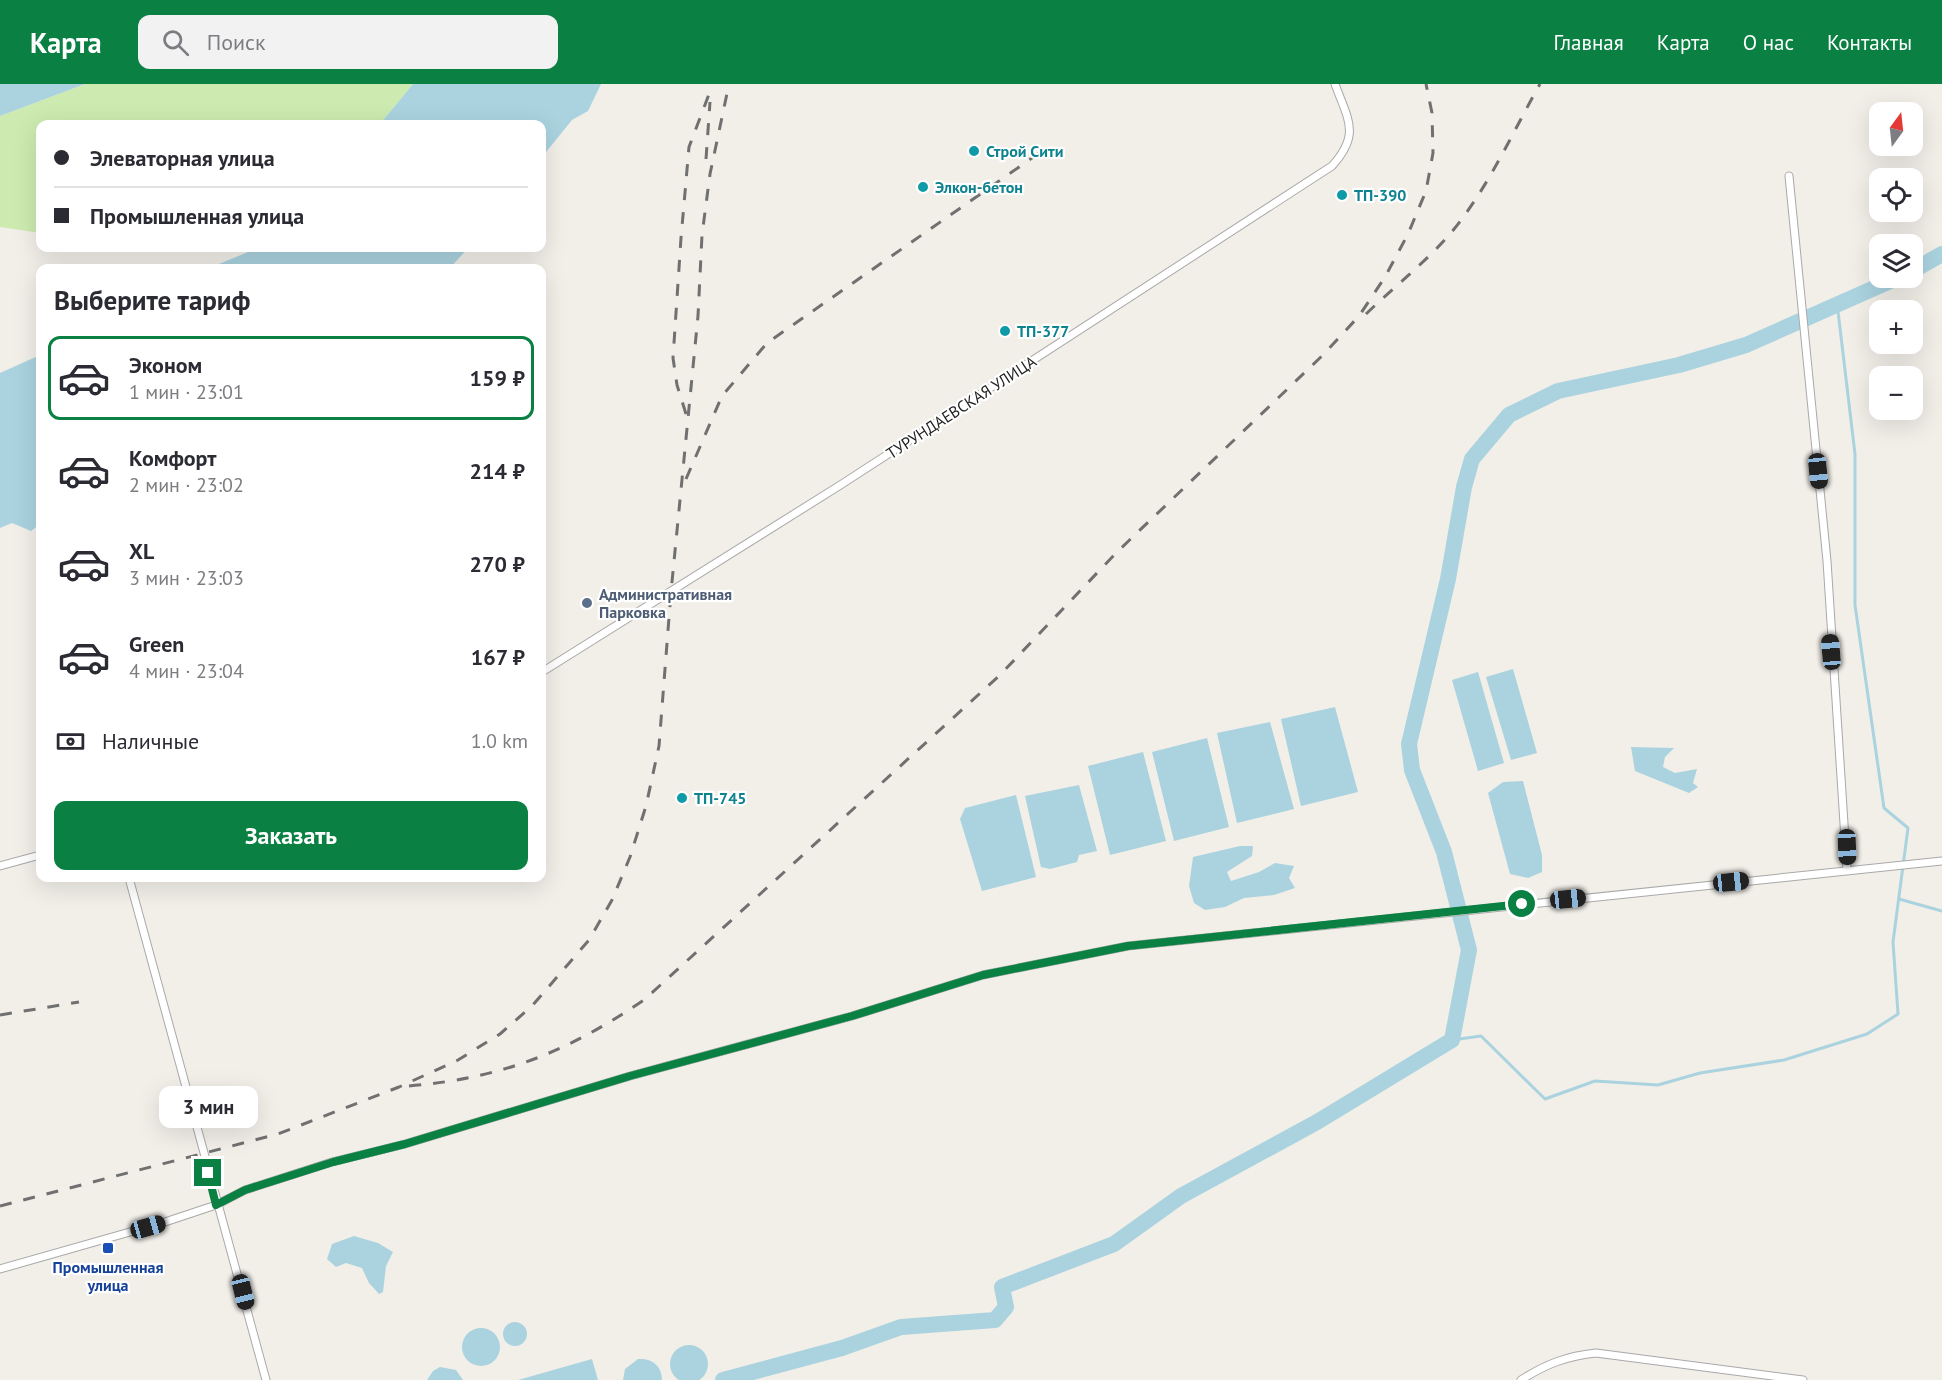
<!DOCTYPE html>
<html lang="ru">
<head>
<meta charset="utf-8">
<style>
	body { margin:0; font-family:"PT Sans",sans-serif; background:#f2f2f3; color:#2b2b33; height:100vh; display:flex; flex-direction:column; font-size:22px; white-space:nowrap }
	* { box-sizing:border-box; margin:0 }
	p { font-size:20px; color:#7c7c81 }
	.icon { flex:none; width:33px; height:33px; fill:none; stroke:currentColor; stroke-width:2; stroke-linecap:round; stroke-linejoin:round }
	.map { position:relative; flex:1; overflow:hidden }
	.details { position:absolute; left:36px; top:180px; width:510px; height:618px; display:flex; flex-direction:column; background:#fff; border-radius:12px; box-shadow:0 6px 24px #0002 }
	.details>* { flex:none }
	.hud { position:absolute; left:36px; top:36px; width:510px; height:132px; border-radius:12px; box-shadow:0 6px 24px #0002; display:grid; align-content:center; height:132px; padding:0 18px; background:#fff }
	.needle { width:39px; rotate:15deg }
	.tools { position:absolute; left:1869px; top:18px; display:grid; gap:12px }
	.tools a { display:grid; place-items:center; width:54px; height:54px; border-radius:12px; background:#fff; box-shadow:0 6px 24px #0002; font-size:30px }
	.end { position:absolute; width:27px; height:27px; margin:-14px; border:8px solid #0b8043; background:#fff; box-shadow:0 0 0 3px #fff }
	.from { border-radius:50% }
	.bubble { position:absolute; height:42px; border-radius:12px; background:#fff; box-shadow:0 6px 24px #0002; font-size:20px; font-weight:800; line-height:42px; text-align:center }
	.car { position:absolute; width:18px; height:36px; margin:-18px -9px; border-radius:8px; box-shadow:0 0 4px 2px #0007; background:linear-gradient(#222 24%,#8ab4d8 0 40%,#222 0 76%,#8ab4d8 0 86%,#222 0) }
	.hud b { display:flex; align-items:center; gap:21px; height:57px; font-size:22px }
	.hud b+b { border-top:2px solid #e1e1e2 }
	.hud i { width:15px; height:15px; background:#2b2b33 }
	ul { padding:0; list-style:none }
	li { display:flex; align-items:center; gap:18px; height:84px; margin:0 12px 9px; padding:0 6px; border:3px solid transparent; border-radius:12px }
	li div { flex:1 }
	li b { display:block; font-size:22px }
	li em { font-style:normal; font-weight:800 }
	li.on { border-color:#0b8043 }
	li>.icon { width:54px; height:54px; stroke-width:1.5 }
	h2 { padding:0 18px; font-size:27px; line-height:72px }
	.pay { display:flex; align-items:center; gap:15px; height:66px; padding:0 18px; font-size:22px }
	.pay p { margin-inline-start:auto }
	.cta { display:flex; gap:12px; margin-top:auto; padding:12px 18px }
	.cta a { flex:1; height:69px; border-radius:12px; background:#0b8043; color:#fff; font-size:24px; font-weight:800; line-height:69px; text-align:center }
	header { display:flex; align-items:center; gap:36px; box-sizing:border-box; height:84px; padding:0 30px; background:#0b8043; color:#fff }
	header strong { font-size:28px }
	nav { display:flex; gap:33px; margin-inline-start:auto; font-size:21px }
	.search { width:420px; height:54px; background:#f2f2f3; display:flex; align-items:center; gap:15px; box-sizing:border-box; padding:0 21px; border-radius:12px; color:#7c7c81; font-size:22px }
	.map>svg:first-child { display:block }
</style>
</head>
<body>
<header>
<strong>Карта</strong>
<div class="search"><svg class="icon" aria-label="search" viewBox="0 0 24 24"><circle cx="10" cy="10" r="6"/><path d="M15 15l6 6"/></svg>Поиск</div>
<nav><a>Главная</a><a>Карта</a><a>О нас</a><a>Контакты</a></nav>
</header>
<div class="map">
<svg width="1942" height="1296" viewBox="0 0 1942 1296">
	<rect width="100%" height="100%" fill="#f2efe9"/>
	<path fill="#cdebb0" d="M85 0H413L380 40H40V149L0 143V32Z"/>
	<path fill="#aad3df" d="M0 0H85L0 32Z
		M413 0H601L588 27 572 36 542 73V40H380Z
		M258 164H468L450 184H209Z
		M40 271V440L31 447 12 439 0 444V289Z
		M1513 585 1537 669 1511 676 1486 593Z
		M1478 588 1504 679 1478 687 1452 596Z
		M1335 623 1358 708 1301 722 1281 635Z
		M1270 638 1294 725 1237 739 1217 649Z
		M1207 654 1229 743 1174 757 1152 668Z
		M1631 663 1674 664 1665 673 1663 683 1675 689 1697 685 1693 699 1698 703 1689 709 1635 687Z
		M1143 668 1166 757 1110 771 1088 682Z
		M1523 697 1542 771V788L1528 794 1510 790 1488 709 1503 698Z
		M1079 701 1097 767 1079 771 1077 778 1050 785 1041 783 1025 712Z
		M1016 711 1036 793 982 807 960 735 965 724Z
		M1240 762H1253L1252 772 1227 788 1231 797 1259 788 1275 779 1294 782 1289 794 1295 804 1274 811 1244 814 1225 823 1205 826 1194 819 1189 802 1193 773Z
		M354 1152 378 1159 393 1168 386 1182 383 1208 379 1210 369 1199 362 1184 346 1179 336 1183 327 1175 332 1160Z
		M503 1250a12 12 0 1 1 24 0a12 12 0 1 1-24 0Z
		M462 1263a19 19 0 1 1 38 0a19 19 0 1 1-38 0Z
		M670 1280a19 19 0 1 1 38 0a19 19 0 1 1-38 0Z
		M592 1275 598 1296H518Z
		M638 1275C651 1274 662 1281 662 1296H623L625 1285Z
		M440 1283 456 1286 463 1296H427L433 1287Z"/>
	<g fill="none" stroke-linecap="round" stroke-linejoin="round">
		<path stroke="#aad3df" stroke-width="3" d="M1899 815 1942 827
			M1452 956 1481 952 1545 1015 1595 997 1658 1001 1700 989 1784 976 1867 950 1898 930 1893 858 1908 744 1884 724 1855 521V370L1837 219"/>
		<path stroke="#aad3df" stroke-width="16" d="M1912 187 1942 170
			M723 1296 842 1264 901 1243 995 1236 1006 1223 1002 1203 1114 1160 1181 1112 1317 1038 1452 956 1469 866 1444 768 1412 686 1409 660 1448 495 1464 403 1472 375 1509 331 1558 307 1679 281 1746 261 1897 194"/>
		<g stroke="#a9a9a9" stroke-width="9">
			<path id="minor" d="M1789 92 1827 477 1847 786
				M542 588 842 400 1332 82C1361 50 1348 36 1335 0
				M0 782 40 771
				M129 794 266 1296
				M0 1185 165 1138 216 1121 245 1106 332 1078 405 1060 630 992 852 932 983 891 1128 862 1942 777
				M1521 1296C1546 1280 1567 1272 1596 1269L1803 1296"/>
		</g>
		<use href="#minor" stroke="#fff" stroke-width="7"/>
		<path stroke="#707070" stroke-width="3" stroke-dasharray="12 12" stroke-linecap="butt" d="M706 75 710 18
			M1366 230C1399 198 1437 170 1464 132 1494 91 1515 44 1540 0
			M686 330 677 301 673 274 681 154 689 63 711 5
			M686 395 722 312 767 259 1042 67
			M0 931 79 918
			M409 1002C503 994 567 968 644 916L1000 591 1117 468 1323 271 1359 232 1385 193 1408 150 1426 107 1433 69 1432 29 1426 0
			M0 1122 278 1050 399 1003 458 976 500 950 532 922 589 856 612 816 630 773 646 722 659 662 671 508 698 232 702 151 710 90 729 0"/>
	</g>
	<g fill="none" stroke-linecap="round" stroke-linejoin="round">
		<path stroke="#0b8043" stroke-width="8" d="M208 1089 216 1121 245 1106 333 1078 405 1060 630 992 852 932 983 891 1128 862 1522 820"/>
	</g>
	<g fill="#0f9aa8" stroke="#fff" stroke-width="2">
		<circle cx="974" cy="67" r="6"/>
		<circle cx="923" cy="103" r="6"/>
		<circle cx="1342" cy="111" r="6"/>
		<circle cx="1005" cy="247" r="6"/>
		<circle cx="682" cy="714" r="6"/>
	</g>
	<circle fill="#5c6f8a" stroke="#fff" stroke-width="2" cx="587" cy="519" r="6"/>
	<rect fill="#1a4fb4" stroke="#fff" stroke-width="2" x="102" y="1158" width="12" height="12" rx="3"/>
	<g text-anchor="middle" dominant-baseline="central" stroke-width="4.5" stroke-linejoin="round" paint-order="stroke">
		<g font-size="16" font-weight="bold" fill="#0d838f" stroke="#fff" text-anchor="start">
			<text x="986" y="67">Строй Сити</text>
			<text x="935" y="103">Элкон-бетон</text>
			<text x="1354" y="111">ТП-390</text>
			<text x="1017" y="247">ТП-377</text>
			<text x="694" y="714">ТП-745</text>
		</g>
		<g font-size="16" fill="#222" stroke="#fff">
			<text transform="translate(961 323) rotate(-33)">ТУРУНДАЕВСКАЯ УЛИЦА</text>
		</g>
		<g font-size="16" font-weight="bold" fill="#4e5e75" stroke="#fff" text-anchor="start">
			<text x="599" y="510">Административная<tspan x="599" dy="18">Парковка</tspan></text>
		</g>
		<g font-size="16" font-weight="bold" fill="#164399" stroke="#fff">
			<text x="108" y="1183">Промышленная<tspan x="108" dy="18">улица</tspan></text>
		</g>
	</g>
</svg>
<div class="tools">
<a><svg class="needle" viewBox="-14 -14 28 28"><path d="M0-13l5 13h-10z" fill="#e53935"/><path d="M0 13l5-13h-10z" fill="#7c7c81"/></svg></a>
<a><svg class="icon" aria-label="locate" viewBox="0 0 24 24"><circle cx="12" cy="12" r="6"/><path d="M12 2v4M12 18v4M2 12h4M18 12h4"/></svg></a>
<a><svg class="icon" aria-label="layers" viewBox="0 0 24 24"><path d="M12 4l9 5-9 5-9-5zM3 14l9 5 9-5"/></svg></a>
<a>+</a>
<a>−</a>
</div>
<i class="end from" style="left:1522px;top:820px"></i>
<i class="end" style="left:208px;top:1089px"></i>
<div class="bubble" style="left:159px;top:1002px;width:99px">3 мин</div>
<i class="car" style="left:1818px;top:387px;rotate:174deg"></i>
<i class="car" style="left:1831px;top:568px;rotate:355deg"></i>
<i class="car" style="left:1847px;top:763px;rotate:178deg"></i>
<i class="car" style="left:1731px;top:798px;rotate:84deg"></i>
<i class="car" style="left:1568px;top:815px;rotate:84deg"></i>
<i class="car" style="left:148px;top:1143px;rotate:74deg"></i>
<i class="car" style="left:243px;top:1208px;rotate:166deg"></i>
<div class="hud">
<b><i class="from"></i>Элеваторная улица</b>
<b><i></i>Промышленная улица</b>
</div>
<section class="details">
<h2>Выберите тариф</h2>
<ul>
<li class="on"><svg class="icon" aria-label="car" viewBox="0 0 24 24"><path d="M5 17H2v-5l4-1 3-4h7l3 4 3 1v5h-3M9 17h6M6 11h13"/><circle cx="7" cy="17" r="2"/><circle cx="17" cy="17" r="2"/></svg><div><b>Эконом</b><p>1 мин · 23:01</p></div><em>159 ₽</em></li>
<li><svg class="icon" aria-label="car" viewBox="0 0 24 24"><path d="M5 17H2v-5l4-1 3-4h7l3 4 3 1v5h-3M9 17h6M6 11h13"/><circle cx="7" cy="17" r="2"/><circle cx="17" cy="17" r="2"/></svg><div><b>Комфорт</b><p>2 мин · 23:02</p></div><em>214 ₽</em></li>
<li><svg class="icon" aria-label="car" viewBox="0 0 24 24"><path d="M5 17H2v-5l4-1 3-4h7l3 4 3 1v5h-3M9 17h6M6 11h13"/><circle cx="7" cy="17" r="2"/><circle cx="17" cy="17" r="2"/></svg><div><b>XL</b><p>3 мин · 23:03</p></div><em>270 ₽</em></li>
<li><svg class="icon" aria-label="car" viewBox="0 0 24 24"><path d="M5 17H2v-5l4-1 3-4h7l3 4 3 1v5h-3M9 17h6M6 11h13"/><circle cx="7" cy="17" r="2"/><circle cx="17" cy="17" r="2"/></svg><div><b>Green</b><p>4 мин · 23:04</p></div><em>167 ₽</em></li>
</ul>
<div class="pay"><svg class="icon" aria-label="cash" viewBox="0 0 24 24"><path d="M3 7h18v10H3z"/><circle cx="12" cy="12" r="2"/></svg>Наличные<p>1.0 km</p></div>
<div class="cta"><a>Заказать</a></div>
</section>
</div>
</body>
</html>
